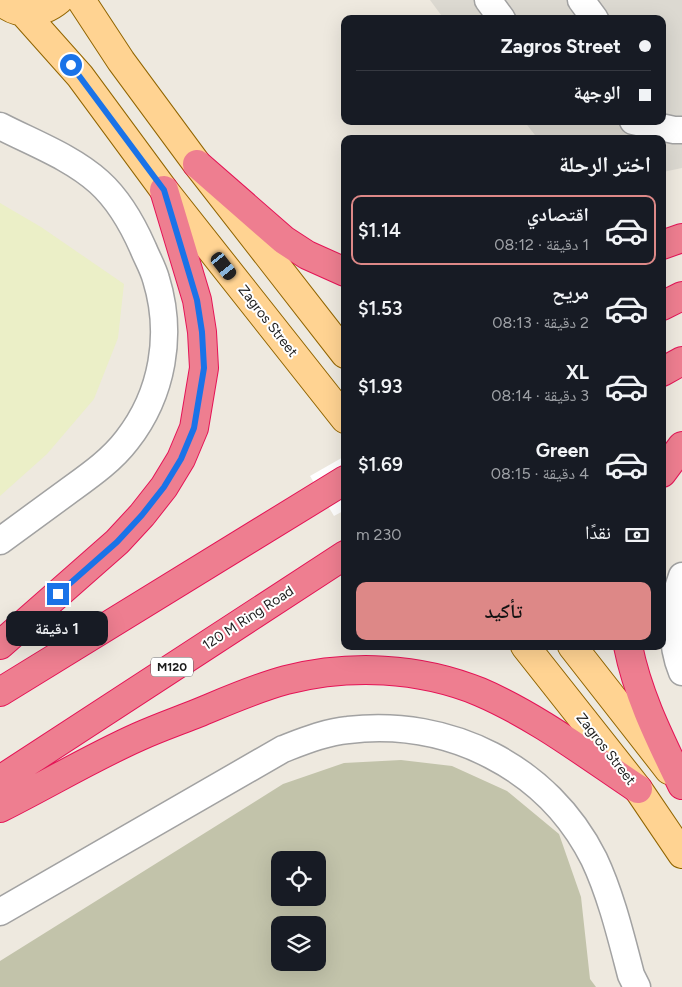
<!DOCTYPE html>
<html lang="ar">
<head>
<meta charset="utf-8">
<style>
	body { margin:0; font-family:Figtree,"Noto Naskh Arabic",sans-serif; background:#20242c; color:#f1f3f6; direction:rtl; height:100vh; display:flex; flex-direction:column; font-size:19px; white-space:nowrap }
	* { box-sizing:border-box; margin:0 }
	p { font-size:16px; color:#9ea1a6 }
	.icon { flex:none; width:28px; height:28px; fill:none; stroke:currentColor; stroke-width:2; stroke-linecap:round; stroke-linejoin:round }
	.map { position:relative; flex:1; overflow:hidden; direction:ltr }
	.panel { position:absolute; left:341px; top:135px; width:325px; height:515px; display:flex; flex-direction:column; background:#171b24; border-radius:10px; box-shadow:0 5px 20px #0002; direction:rtl }
	.panel>* { flex:none }
	.banner { position:absolute; left:341px; top:15px; width:325px; height:110px; border-radius:10px; box-shadow:0 5px 20px #0002; direction:rtl; display:grid; align-content:center; height:110px; padding:0 15px; background:#171b24 }
	.buttons { position:absolute; left:271px; top:851px; display:grid; gap:10px }
	.buttons a { display:grid; place-items:center; width:55px; height:55px; border-radius:10px; background:#171b24; box-shadow:0 5px 20px #0002; font-size:25px }
	.end { position:absolute; width:22px; height:22px; margin:-11px; border:6px solid #1a73e8; background:#fff; box-shadow:0 0 0 2px #fff }
	.from { border-radius:50% }
	.bubble { position:absolute; height:35px; border-radius:10px; background:#171b24; box-shadow:0 5px 20px #0002; font-size:16px; font-weight:600; line-height:35px; text-align:center; direction:rtl }
	.car { position:absolute; width:15px; height:30px; margin:-15px -8px; border-radius:6px; box-shadow:0 0 4px 1px #0007; background:linear-gradient(#222 24%,#8ab4d8 0 40%,#222 0 76%,#8ab4d8 0 86%,#222 0) }
	.banner b { display:flex; align-items:center; gap:18px; height:48px; font-size:19px }
	.banner b+b { border-top:1px solid #363941 }
	.banner i { width:12px; height:12px; background:#f1f3f6 }
	ul { padding:0; list-style:none }
	li { display:flex; align-items:center; gap:15px; height:70px; margin:0 10px 8px; padding:0 5px; border:2px solid transparent; border-radius:10px }
	li div { flex:1 }
	li b { display:block; font-size:19px }
	li em { font-style:normal; font-weight:600 }
	li.current { border-color:#dd8887 }
	li>.icon { width:45px; height:45px; stroke-width:1.5 }
	h2 { padding:0 15px; font-size:22px; line-height:60px }
	.pay { display:flex; align-items:center; gap:12px; height:55px; padding:0 15px; font-size:19px }
	.pay p { margin-inline-start:auto }
	.action { display:flex; gap:10px; margin-top:auto; padding:10px 15px }
	.action a { flex:1; height:58px; border-radius:10px; background:#dd8887; color:#111; font-size:20px; font-weight:600; line-height:58px; text-align:center }
	.map>svg:first-child { display:block }
</style>
</head>
<body>
<div class="map">
<svg width="682" height="987" viewBox="0 0 682 987">
	<rect width="100%" height="100%" fill="#eee9df"/>
	<path fill="#dcd9d1" d="M430 0H682V168L663 172 662 139H538L524 121H662V19H444Z"/>
	<path fill="#c2c3aa" fill-rule="evenodd" d="M401 760 452 766 507 791 559 834 581 897 590 979 596 987H0V961L283 784 344 763ZM280 860H318V898H280ZM280 925H318V962H280Z"/>
	<path fill="#ebefc7" d="M0 203 41 227 124 284 118 338 94 399 47 454 0 496Z"/>
	<path fill="#fff" d="M345 456V510L334 516 310 476Z"/>
	<g fill="none" stroke-linecap="round" stroke-linejoin="round">
		<g stroke="#a2a2a2" stroke-width="29">
			<path id="minor" d="M488 0 502 19
				M581 0 595 19
				M633 121 674 130H682
				M0 126C33 143 71 157 99 182 119 200 132 223 143 248 147 258 153 268 156 279 173 334 163 394 127 440 111 461 89 476 67 492 45 508 22 525 0 541
				M682 576C671 605 670 643 682 672
				M0 912 283 749C304 741 326 732 348 730 449 718 548 767 594 859 611 895 621 937 631 975L637 987"/>
		</g>
		<g stroke="#916500" stroke-width="30">
			<path id="major" d="M0 0C17 17 41 15 59 0
				M81 0 121 61 197 164 345 354
				M23 12 80 76 164 190 345 419
				M525 646 638 789 682 854
				M572 646 669 770"/>
		</g>
		<g stroke="#e41456" stroke-width="30">
			<path id="highway" d="M197 164 284 240 307 255 345 272
				M662 245 682 238
				M662 306 682 296
				M662 372 682 361
				M662 473 682 446
				M0 645 117 542 142 515 164 487 181 459 194 428 204 368 202 332 197 300 164 190
				M628 646C638 696 660 739 682 785
				M0 692 345 480
				M0 780 345 555
				M0 808C46 785 91 758 138 737 158 728 178 721 198 713 227 701 256 688 286 680 350 664 419 667 480 692 536 716 587 755 638 789"/>
		</g>
		<use href="#minor" stroke="#fff" stroke-width="26"/>
		<use href="#major" stroke="#ffd392" stroke-width="28"/>
		<use href="#highway" stroke="#ee7e90" stroke-width="28"/>
	</g>
	<g fill="none" stroke-linecap="round" stroke-linejoin="round">
		<path stroke="#1a73e8" stroke-width="6" d="M58 594 117 542 142 515 164 487 181 459 194 428 204 368 202 332 197 300 164 190 71 65"/>
	</g>
	<g text-anchor="middle" dominant-baseline="central" stroke-width="4" stroke-linejoin="round" paint-order="stroke">
		<rect fill="#fff" stroke="#5f5f5f" stroke-width="1" x="151" y="657.5" width="42" height="19" rx="4"/>
		<g font-size="12" font-weight="bold" fill="#1b1b1b">
			<text x="172" y="667">M120</text>
		</g>
		<g font-size="14" fill="#1b1b1b" stroke="#fff">
			<text transform="translate(268 321) rotate(52)">Zagros Street</text>
			<text transform="translate(248 618) rotate(-33)">120 M Ring Road</text>
			<text transform="translate(606 749) rotate(52)">Zagros Street</text>
		</g>
	</g>
</svg>
<div class="buttons">
<a><svg class="icon" aria-label="locate" viewBox="0 0 24 24"><circle cx="12" cy="12" r="6"/><path d="M12 2v4M12 18v4M2 12h4M18 12h4"/></svg></a>
<a><svg class="icon" aria-label="layers" viewBox="0 0 24 24"><path d="M12 4l9 5-9 5-9-5zM3 14l9 5 9-5"/></svg></a>
</div>
<i class="end from" style="left:71px;top:65px"></i>
<i class="end" style="left:58px;top:594px"></i>
<div class="bubble" style="left:6px;top:611px;width:102px">1 دقيقة</div>
<i class="car" style="left:224px;top:266px;rotate:142deg"></i>
<div class="banner">
<b><i class="from"></i>Zagros Street</b>
<b><i></i>الوجهة</b>
</div>
<section class="panel">
<h2>اختر الرحلة</h2>
<ul>
<li class="current"><svg class="icon" aria-label="car" viewBox="0 0 24 24"><path d="M5 17H2v-5l4-1 3-4h7l3 4 3 1v5h-3M9 17h6M6 11h13"/><circle cx="7" cy="17" r="2"/><circle cx="17" cy="17" r="2"/></svg><div><b>اقتصادي</b><p>1 دقيقة · 08:12</p></div><em>$1.14</em></li>
<li><svg class="icon" aria-label="car" viewBox="0 0 24 24"><path d="M5 17H2v-5l4-1 3-4h7l3 4 3 1v5h-3M9 17h6M6 11h13"/><circle cx="7" cy="17" r="2"/><circle cx="17" cy="17" r="2"/></svg><div><b>مريح</b><p>2 دقيقة · 08:13</p></div><em>$1.53</em></li>
<li><svg class="icon" aria-label="car" viewBox="0 0 24 24"><path d="M5 17H2v-5l4-1 3-4h7l3 4 3 1v5h-3M9 17h6M6 11h13"/><circle cx="7" cy="17" r="2"/><circle cx="17" cy="17" r="2"/></svg><div><b>XL</b><p>3 دقيقة · 08:14</p></div><em>$1.93</em></li>
<li><svg class="icon" aria-label="car" viewBox="0 0 24 24"><path d="M5 17H2v-5l4-1 3-4h7l3 4 3 1v5h-3M9 17h6M6 11h13"/><circle cx="7" cy="17" r="2"/><circle cx="17" cy="17" r="2"/></svg><div><b>Green</b><p>4 دقيقة · 08:15</p></div><em>$1.69</em></li>
</ul>
<div class="pay"><svg class="icon" aria-label="cash" viewBox="0 0 24 24"><path d="M3 7h18v10H3z"/><circle cx="12" cy="12" r="2"/></svg>نقدًا<p>230 m</p></div>
<div class="action"><a>تأكيد</a></div>
</section>
</div>
</body>
</html>
